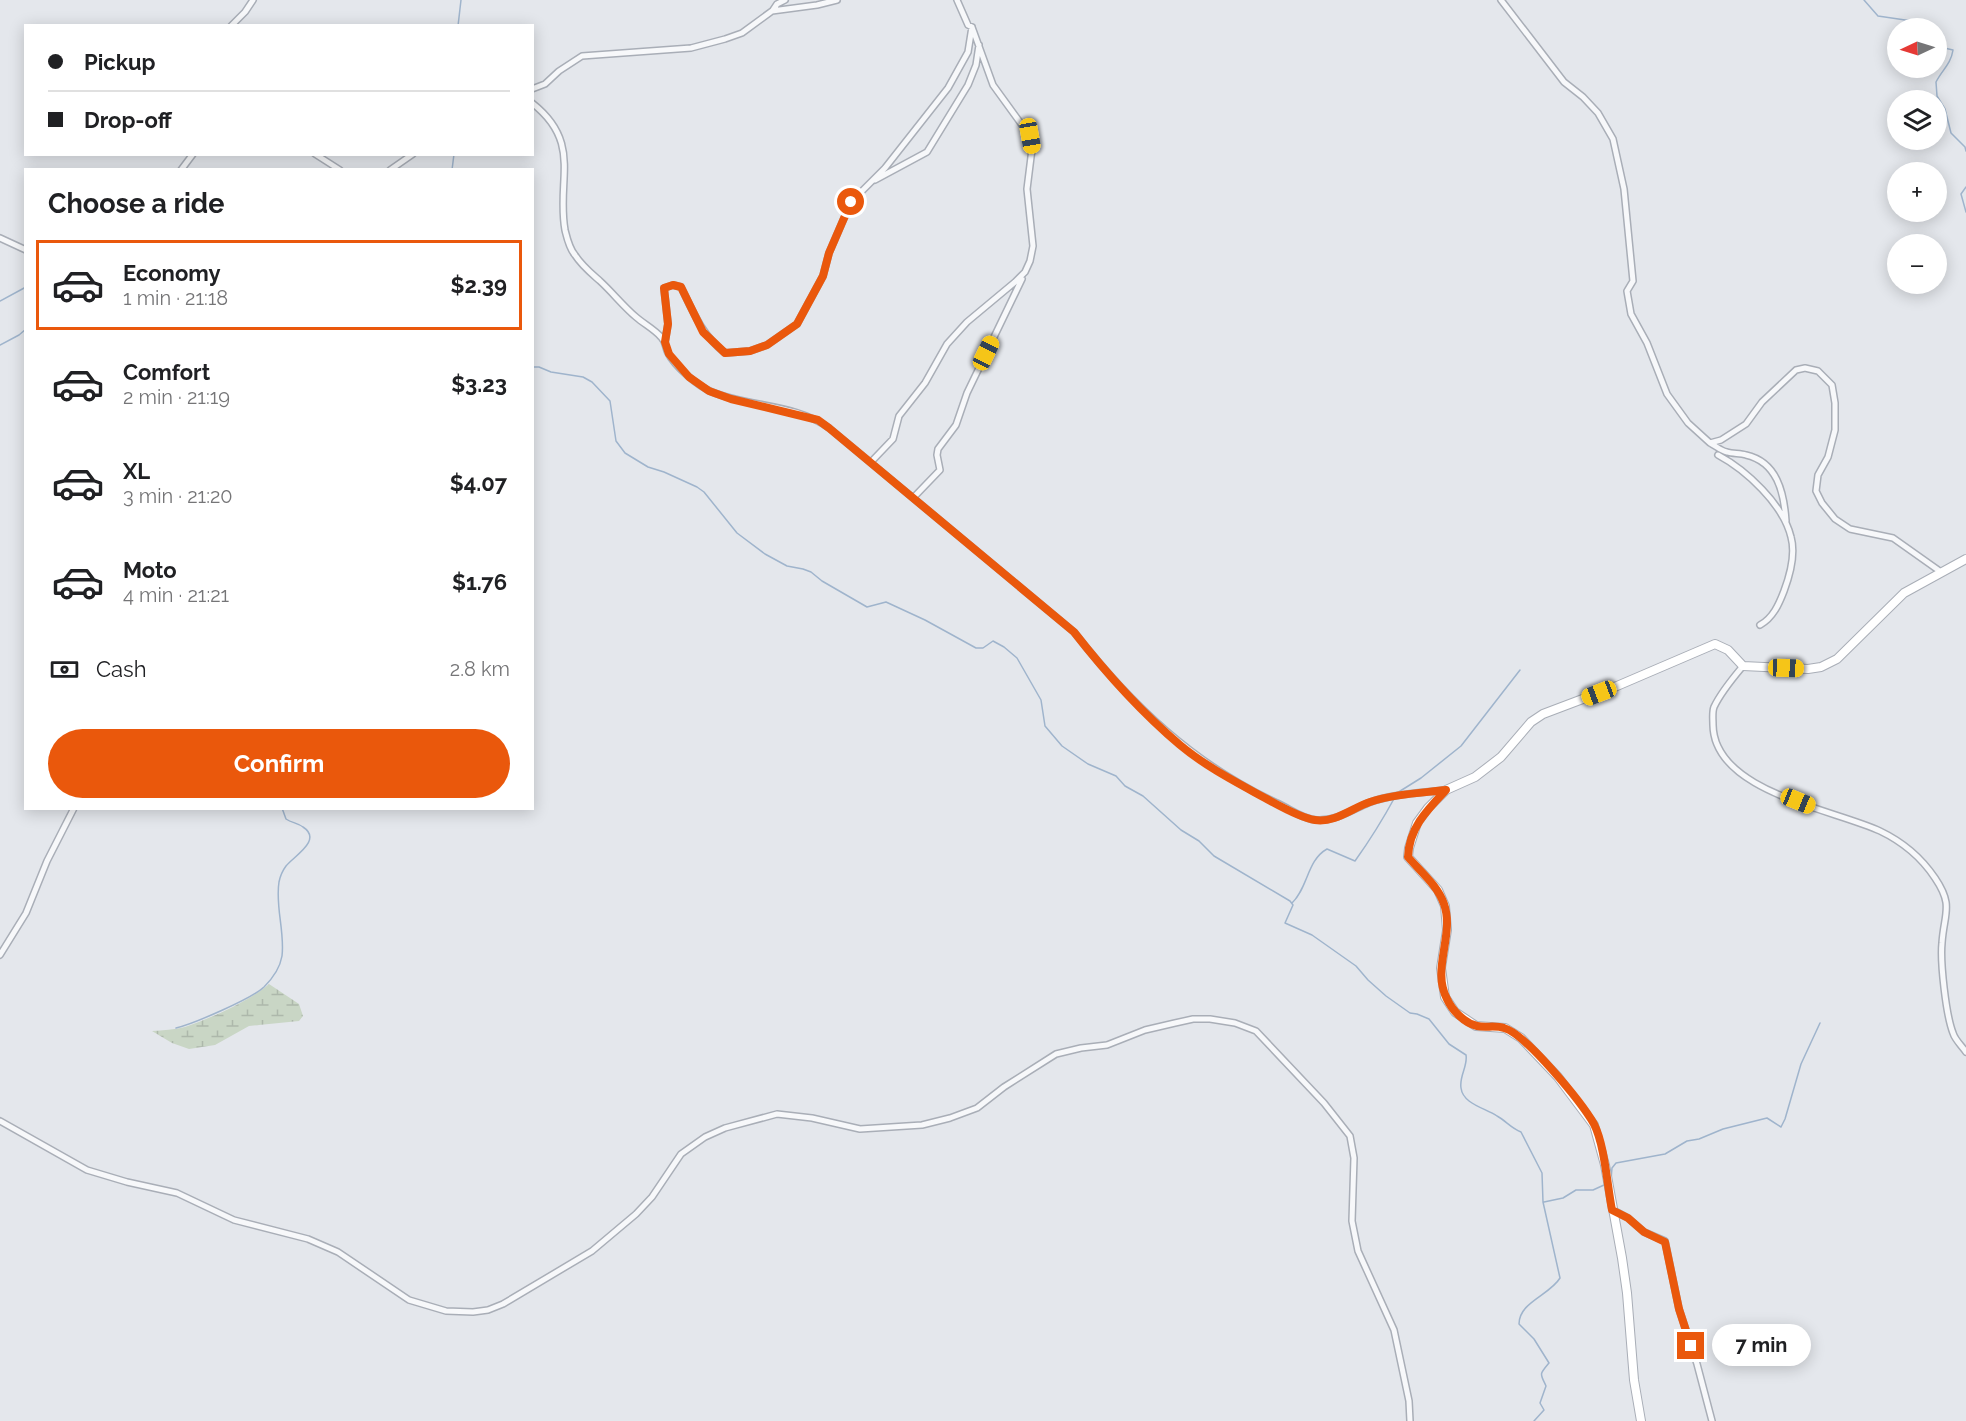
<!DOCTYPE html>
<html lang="en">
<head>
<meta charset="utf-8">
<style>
	body { margin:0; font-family:Raleway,sans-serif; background:#f2f2f2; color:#202124; height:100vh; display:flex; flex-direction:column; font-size:22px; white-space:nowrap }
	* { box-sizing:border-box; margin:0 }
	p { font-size:20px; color:#757577 }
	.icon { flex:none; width:33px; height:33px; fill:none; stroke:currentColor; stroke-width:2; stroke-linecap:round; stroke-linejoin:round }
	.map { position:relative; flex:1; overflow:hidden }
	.sheet { position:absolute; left:24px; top:168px; width:510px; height:642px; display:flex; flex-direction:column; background:#fff; border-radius:0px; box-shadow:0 3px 15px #0003 }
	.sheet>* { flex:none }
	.hud { position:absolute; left:24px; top:24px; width:510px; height:132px; border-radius:0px; box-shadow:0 3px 15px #0003; display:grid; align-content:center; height:132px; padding:0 24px; background:#fff }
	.needle { width:39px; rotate:266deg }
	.buttons { position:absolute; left:1887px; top:18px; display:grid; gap:12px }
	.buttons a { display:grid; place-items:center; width:60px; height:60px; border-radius:50%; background:#fff; box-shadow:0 3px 15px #0003; font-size:30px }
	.end { position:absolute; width:27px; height:27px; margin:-14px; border:8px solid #ea580c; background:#fff; box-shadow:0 0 0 3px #fff }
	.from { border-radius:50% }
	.bubble { position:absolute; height:42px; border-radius:21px; background:#fff; box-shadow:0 3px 15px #0003; font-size:20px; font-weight:700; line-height:42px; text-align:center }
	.car { position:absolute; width:18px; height:36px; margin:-18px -9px; border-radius:8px; box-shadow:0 0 4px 2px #0007; background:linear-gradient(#f5c518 24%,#345 0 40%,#f5c518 0 76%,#345 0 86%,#f5c518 0) }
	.hud b { display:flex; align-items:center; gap:21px; height:57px; font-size:22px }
	.hud b+b { border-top:2px solid #e0e0e0 }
	.hud i { width:15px; height:15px; background:#202124 }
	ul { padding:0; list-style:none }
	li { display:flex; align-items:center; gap:18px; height:90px; margin:0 12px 9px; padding:0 12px; border:3px solid transparent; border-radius:0px }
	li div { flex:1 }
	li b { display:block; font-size:22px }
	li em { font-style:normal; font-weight:700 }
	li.on { border-color:#ea580c }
	li>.icon { width:54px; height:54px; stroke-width:1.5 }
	h2 { padding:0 24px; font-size:27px; line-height:72px }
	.pay { display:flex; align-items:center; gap:15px; height:66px; padding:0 24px; font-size:22px }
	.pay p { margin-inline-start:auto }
	.action { display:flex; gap:12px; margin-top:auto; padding:12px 24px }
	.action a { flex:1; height:69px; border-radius:36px; background:#ea580c; color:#fff; font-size:24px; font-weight:700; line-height:69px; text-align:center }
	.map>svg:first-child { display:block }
</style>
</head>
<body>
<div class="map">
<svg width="1966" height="1421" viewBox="0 0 1966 1421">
	<defs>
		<pattern id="wetland-marsh" width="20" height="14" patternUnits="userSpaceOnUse" patternTransform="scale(1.5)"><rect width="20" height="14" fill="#c9d6c5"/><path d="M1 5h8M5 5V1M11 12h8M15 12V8" fill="none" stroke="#adb8ab"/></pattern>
	</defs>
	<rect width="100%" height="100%" fill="#e4e7ec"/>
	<path fill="url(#wetland-marsh)" d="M269 984 299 1004 303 1016 299 1021 249 1026 215 1045 189 1049 172 1043 152 1031C163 1030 174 1030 185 1027 209 1019 251 1000 269 984Z"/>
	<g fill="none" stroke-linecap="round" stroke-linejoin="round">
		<path stroke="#9fb4cc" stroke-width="1.5" d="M1864 0 1878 16 1912 21 1921 28
			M458 26 461 0
			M1936 41 1940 47 1953 50C1951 64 1942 70 1936 82L1937 96 1945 109 1951 133 1965 147 1966 151
			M452 170 454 154
			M1966 187 1961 194 1966 212
			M0 301 26 287
			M0 345 19 335 26 329
			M532 367H539L551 372 583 377 592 382 610 401 616 441 625 453 648 467 664 472 697 487 704 492 737 533 765 554 787 566 803 569 811 572 822 581 867 607 886 602 925 620 976 648H983L993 641 1004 647 1017 658 1041 700 1045 726 1062 746 1088 764 1116 776 1125 786 1143 796 1181 830 1199 841 1214 856 1290 901 1293 905 1285 923 1312 935 1356 966 1368 980 1386 996 1410 1013 1417 1014 1429 1019 1449 1044 1466 1055C1468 1066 1459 1076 1461 1088 1463 1104 1485 1108 1497 1116 1506 1121 1511 1128 1521 1132L1542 1173 1543 1202 1560 1278C1550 1295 1519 1302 1519 1324L1534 1339 1549 1363C1539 1375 1540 1373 1546 1386L1540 1403 1544 1410 1534 1421
			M1397 793 1421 778 1461 746 1520 670
			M1292 903C1308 888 1307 860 1327 849L1355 861C1370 840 1383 819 1395 797
			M176 1028C193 1024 251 999 264 987 272 979 280 968 282 956 285 932 275 906 279 882 280 877 283 870 286 866 294 856 323 840 303 827 298 823 292 823 286 819L282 808
			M1611 1180 1612 1168 1616 1163 1665 1154 1687 1141 1699 1139 1723 1129 1767 1118 1781 1127 1785 1119 1801 1064 1820 1023
			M1544 1202 1563 1198 1576 1190H1593L1604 1185"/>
		<g stroke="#a9aeb7" stroke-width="8">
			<path id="street" d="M1501 0 1564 82 1583 97 1598 113 1613 139 1624 189 1633 281 1627 291 1631 314 1647 343 1667 394 1688 423 1710 443 1721 440 1746 424 1762 402 1796 370 1805 368 1818 371 1832 385 1835 403V430L1828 457 1818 475 1816 491 1822 503 1835 519 1850 529 1893 538 1941 572
				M773 10 777 4 785 0
				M231 26 245 12 253 0
				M532 89 545 84 559 71 582 56 691 48 725 39 742 33 772 11 817 5 837 0
				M532 103C583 143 556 180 565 230 567 238 569 248 575 255 582 266 591 273 600 281 613 293 623 306 636 317 644 324 654 329 661 337 666 342 665 347 668 353 675 367 698 386 712 392 749 407 796 404 829 428L1074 632C1131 705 1194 765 1279 804 1290 809 1304 820 1317 820 1336 821 1352 810 1368 803 1391 794 1420 793 1445 790
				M315 154 340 170
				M181 170 193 154
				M390 170 413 154
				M875 180 927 152 968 85 976 65 979 45
				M0 238 26 250
				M665 342 668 324 664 288 673 285 681 287C693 312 702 335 725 353L750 351 767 345 797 324 823 276 829 253 851 202 885 168 948 88 968 52 972 27
				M1710 443C1716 446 1721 451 1727 452 1733 454 1740 453 1746 455 1777 462 1784 492 1786 521
				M1718 455C1746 470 1783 504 1791 537 1796 555 1790 575 1784 591 1779 604 1773 618 1760 625
				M871 462 893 439 899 416 925 383 947 344 967 322 1015 282 1025 272 1030 261 1033 246 1027 189 1032 149 1030 136 993 85 972 27 968 25 957 0
				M914 497 940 470 937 455 938 449 956 425 967 393 1022 279
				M1743 666C1733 678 1721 692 1714 707 1712 712 1713 719 1713 725 1714 792 1833 809 1880 831 1903 842 1921 857 1935 878 1954 906 1944 913 1942 943 1940 962 1946 1015 1953 1033 1955 1040 1962 1046 1966 1052
				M0 955 26 913 47 861 74 808
				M0 1121 87 1170 127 1182 177 1193 234 1220 308 1239 338 1252 409 1300 446 1311 473 1312 488 1310 503 1304 592 1251 636 1214 652 1197 681 1154 705 1137 725 1128 777 1114 812 1118 860 1129 922 1125 950 1118 977 1108 1004 1087 1056 1054 1081 1048 1107 1045 1145 1030 1175 1023 1193 1019H1210L1235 1023 1256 1031 1324 1103 1350 1136 1354 1158 1352 1221 1358 1251 1394 1330 1409 1401 1410 1421
				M1613 1210 1628 1218 1644 1232 1665 1241 1679 1309 1697 1364 1712 1421"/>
		</g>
		<g stroke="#a9aeb7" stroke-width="10">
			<path id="secondary" d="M1641 1421 1634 1380 1627 1293 1622 1258 1605 1165 1594 1125 1558 1077 1521 1038 1505 1028 1476 1026 1455 1012 1445 997 1441 968 1447 930 1445 906 1438 890 1408 857 1409 848 1417 823 1428 808 1446 790 1475 777 1501 757 1531 722 1543 714 1617 686 1715 644 1728 650 1743 666 1808 669 1821 667 1837 659 1904 593 1966 559"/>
		</g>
		<use href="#street" stroke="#f7f8fa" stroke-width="5"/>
		<use href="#secondary" stroke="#fff" stroke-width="8"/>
	</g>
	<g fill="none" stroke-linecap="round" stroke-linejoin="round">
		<path stroke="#ea580c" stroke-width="8" d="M851 202 829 253 823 276 797 324 767 345 750 351 725 353 703 332 681 287 673 285 664 288 668 324 665 342 669 354 689 377 709 391 731 399 818 420 829 428 1074 632C1106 673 1141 712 1180 745 1205 766 1236 782 1265 798 1278 805 1300 818 1315 820 1335 823 1352 808 1370 802 1394 794 1421 793 1446 790 1427 810 1409 828 1408 857 1421 872 1438 886 1444 904 1455 935 1431 969 1447 999 1452 1010 1464 1023 1477 1026 1485 1028 1496 1025 1504 1028 1526 1034 1582 1103 1594 1124 1605 1146 1607 1185 1612 1210L1628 1218 1644 1232 1665 1242 1679 1309 1691 1346"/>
	</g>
</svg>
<div class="buttons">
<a><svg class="needle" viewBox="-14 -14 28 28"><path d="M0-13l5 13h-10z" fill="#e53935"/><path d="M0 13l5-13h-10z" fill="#757577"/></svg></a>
<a><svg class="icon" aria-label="layers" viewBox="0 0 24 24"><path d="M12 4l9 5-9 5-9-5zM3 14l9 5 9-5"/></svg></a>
<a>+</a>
<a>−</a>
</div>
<i class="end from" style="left:851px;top:202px"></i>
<i class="end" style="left:1691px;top:1346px"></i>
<div class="bubble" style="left:1712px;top:1324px;width:99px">7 min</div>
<i class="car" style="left:1030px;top:136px;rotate:170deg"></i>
<i class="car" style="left:986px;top:353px;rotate:26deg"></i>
<i class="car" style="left:1786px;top:668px;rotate:92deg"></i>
<i class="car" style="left:1599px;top:693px;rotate:249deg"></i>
<i class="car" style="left:1798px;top:801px;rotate:112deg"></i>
<div class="hud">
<b><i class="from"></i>Pickup</b>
<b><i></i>Drop-off</b>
</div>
<section class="sheet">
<h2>Choose a ride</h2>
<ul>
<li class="on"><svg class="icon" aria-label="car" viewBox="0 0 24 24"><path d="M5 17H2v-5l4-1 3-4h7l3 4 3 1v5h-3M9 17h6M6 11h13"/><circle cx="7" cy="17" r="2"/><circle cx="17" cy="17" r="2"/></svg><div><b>Economy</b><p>1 min · 21:18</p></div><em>$2.39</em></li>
<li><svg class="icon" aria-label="car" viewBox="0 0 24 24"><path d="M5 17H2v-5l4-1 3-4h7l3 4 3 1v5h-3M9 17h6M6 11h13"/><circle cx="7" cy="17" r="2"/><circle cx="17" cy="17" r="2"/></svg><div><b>Comfort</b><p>2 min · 21:19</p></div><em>$3.23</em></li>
<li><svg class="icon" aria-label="car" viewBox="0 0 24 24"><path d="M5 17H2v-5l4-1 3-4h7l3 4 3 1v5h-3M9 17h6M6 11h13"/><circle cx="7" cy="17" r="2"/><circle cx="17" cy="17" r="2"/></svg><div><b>XL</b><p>3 min · 21:20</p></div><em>$4.07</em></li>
<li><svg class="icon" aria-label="car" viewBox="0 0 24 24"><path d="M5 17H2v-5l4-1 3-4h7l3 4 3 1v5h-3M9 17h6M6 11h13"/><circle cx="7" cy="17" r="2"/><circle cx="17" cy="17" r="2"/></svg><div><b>Moto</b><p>4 min · 21:21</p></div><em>$1.76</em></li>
</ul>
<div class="pay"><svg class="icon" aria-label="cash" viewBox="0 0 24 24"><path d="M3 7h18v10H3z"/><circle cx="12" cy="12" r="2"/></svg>Cash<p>2.8 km</p></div>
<div class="action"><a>Confirm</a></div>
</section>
</div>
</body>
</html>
